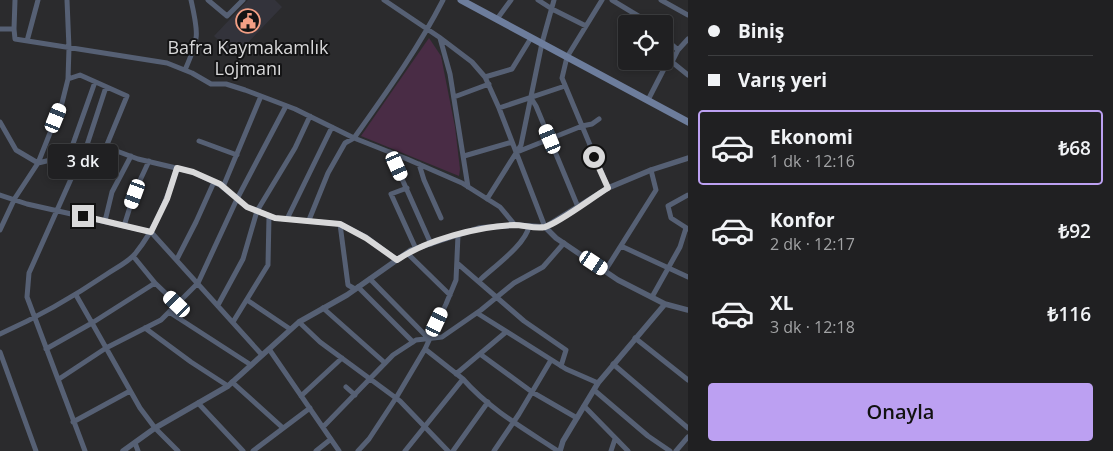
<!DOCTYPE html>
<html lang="tr">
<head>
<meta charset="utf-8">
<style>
	body { margin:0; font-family:"Open Sans",sans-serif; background:#28282a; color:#f1f3f6; height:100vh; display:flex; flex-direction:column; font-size:19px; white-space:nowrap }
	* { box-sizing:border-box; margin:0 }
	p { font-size:16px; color:#a2a3a5 }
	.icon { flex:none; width:28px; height:28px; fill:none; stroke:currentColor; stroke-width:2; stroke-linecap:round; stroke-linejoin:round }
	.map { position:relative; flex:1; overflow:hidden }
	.side { display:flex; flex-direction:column; background:#202022; width:425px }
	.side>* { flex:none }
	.top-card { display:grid; align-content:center; height:110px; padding:0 20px; background:#202022 }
	.tools { position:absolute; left:618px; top:15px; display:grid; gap:10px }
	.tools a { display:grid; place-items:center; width:55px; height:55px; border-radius:5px; background:#202022; box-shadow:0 2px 8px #0003,0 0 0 1px #3d3e40; font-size:25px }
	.end { position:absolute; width:22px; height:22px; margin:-11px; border:6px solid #d8d8d9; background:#111; box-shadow:0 0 0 2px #111 }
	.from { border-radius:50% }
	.bubble { position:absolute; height:35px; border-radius:5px; background:#202022; box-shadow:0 2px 8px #0003,0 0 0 1px #3d3e40; font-size:16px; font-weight:600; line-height:35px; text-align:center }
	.car { position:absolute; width:15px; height:30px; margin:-15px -8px; border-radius:6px; box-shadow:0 0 4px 1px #0007; background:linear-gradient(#fff 24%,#345 0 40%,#fff 0 76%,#345 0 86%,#fff 0) }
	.top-card b { display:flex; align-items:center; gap:18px; height:48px; font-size:19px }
	.top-card b+b { border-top:1px solid #3d3e40 }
	.top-card i { width:12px; height:12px; background:#f1f3f6 }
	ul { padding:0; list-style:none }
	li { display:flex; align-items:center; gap:15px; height:75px; margin:0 10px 8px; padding:0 10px; border:2px solid transparent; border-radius:5px }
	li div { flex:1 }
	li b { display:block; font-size:19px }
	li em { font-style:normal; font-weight:600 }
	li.selected { border-color:#bca0f2 }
	li>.icon { width:45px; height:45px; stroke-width:1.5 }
	.cta { display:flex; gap:10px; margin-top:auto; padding:10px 20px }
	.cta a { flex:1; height:58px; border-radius:5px; background:#bca0f2; color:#111; font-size:20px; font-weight:600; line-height:58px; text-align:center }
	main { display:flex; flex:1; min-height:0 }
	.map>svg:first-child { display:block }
</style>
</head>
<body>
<main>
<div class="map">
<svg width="688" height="451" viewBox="0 0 688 451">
	<rect width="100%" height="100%" fill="#2b2b2d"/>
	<path fill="#33333b" d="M248 0H275L282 7 240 51 229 50 214 36Z"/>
	<path fill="#492c45" d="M429 38 441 56 455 127 460 169 459 176 361 136Z"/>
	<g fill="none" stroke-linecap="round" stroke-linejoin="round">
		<path stroke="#566074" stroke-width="5" d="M208 0 227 16 243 0
			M384 0 439 37 472 62 485 77 499 108 545 227
			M538 0 552 9 586 26
			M602 0 567 57 562 78 608 188
			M612 0 640 17 648 24
			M661 0 688 15
			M497 19 511 0
			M0 29H14L15 39 167 63 192 73 211 84H226L245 90 295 109 354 138 407 159 462 183 500 207 515 225
			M14 29 15 0
			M440 38 450 74 468 187
			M664 38 678 50
			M27 41 38 0
			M655 61 665 67
			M672 62 688 75
			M185 70C199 38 199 35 191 0
			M485 77 512 69 531 38
			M68 79 80 75 127 96 106 147
			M454 97 489 84
			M531 98 536 106 578 207
			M648 100 665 67 672 62 678 50 688 39
			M499 108 565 86
			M0 122 16 150 38 163 106 147 138 159 193 172 220 185 247 207 275 218 340 224 366 237 397 260
			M199 141 237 155
			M85 151 106 87
			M390 152 431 244
			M517 152 582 126 592 124 599 119
			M77 153 75 170 29 273 27 297 85 451
			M69 155 95 82
			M464 156 512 142
			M419 164 424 180 441 218
			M223 187 261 96
			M407 188 391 194 416 249
			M0 195 27 204 151 232 262 355
			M487 199 521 145 542 43 554 0
			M287 219 332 127
			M309 220 328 173 345 143 354 138C386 93 418 49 443 0
			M105 221 112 192 131 156
			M340 224 348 285 355 289
			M124 226 135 191 149 161
			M688 229 671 218 668 206 688 195
			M0 230 15 198 38 163 62 103 68 79 69 48 67 0
			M621 246 688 277
			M407 253 450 295
			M133 256 155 283 177 304
			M177 259 196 222 214 182
			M457 263 524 321 566 350 561 366
			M605 271 656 190 651 170
			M370 279 429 339
			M481 279C495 266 526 244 529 226
			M358 287 413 342
			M76 295 92 323 155 283
			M652 297 680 247 686 228
			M247 300 290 329
			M218 305 243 259 257 211 295 148 310 116
			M323 308 385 363
			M169 312 251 365
			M477 313 566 369 598 383
			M233 322 268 265 269 216
			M299 322 320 342 400 401 448 451
			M145 328 191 362 228 386
			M0 334C38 317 73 297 107 274 116 268 128 262 135 254 156 228 167 199 177 168
			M635 338 688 380
			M46 349 92 323 140 408 155 428 178 451
			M269 349 339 451
			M0 352 36 451
			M480 354 532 392 577 418
			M613 364 688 428
			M456 374 506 332
			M59 379 106 348 161 320 198 283 237 199 286 106
			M463 379C489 409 526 430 558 451
			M232 382 283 428
			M346 387 355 395
			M594 390 648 436 670 451
			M301 396 342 358
			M198 403 243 451
			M584 406 628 451
			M73 422 130 391
			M323 427 393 355 416 340 442 337 481 310 514 283 543 267 564 243
			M135 443 138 451
			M253 451 310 408
			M316 451 331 439
			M358 451 369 439 396 398 425 349 446 304 456 280 458 235
			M405 451 463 379 425 349
			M453 451 488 402
			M494 451 519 414 551 360
			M611 451 615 439
			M676 451 688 437"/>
		<path stroke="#566074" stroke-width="5.5" d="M545 227 556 238 618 280 665 304 688 310
			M123 451 155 428 228 386 299 322 347 295 411 250 479 228 515 225 545 227 608 188 651 170 688 158
			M560 451 563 441 598 383 665 304"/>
		<path stroke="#6d7d9c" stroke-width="7" d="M461 0 688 122"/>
	</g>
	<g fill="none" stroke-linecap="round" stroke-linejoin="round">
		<path stroke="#d8d8d9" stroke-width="6" d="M83 216 151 232 167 199 177 168 193 172 220 184 247 207 275 218 340 224 366 238 397 260C426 240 479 226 514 225 524 225 535 229 545 227 559 223 593 197 608 188L594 157"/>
	</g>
	<defs>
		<g id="civic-ring" transform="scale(1.25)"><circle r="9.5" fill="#141415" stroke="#f39f85" stroke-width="1.5"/><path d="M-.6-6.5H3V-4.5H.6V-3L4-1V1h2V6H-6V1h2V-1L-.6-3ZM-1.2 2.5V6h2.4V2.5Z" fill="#f39f85"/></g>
	</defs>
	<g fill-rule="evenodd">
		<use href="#civic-ring" x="248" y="21"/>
	</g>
	<g text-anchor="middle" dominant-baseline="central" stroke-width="4" stroke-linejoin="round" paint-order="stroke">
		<g font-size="18" fill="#d8d8d9" stroke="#141415">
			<text x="248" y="47">Bafra Kaymakamlık<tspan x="248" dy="21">Lojmanı</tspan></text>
		</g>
	</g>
</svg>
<div class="tools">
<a><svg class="icon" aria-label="locate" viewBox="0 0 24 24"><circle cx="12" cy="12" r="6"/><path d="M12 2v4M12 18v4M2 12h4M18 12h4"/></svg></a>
</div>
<i class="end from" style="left:594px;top:157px"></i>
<i class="end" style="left:83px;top:216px"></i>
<div class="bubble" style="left:48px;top:144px;width:70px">3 dk</div>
<i class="car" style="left:56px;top:118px;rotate:22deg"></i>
<i class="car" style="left:550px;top:139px;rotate:337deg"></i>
<i class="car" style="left:397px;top:166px;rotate:156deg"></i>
<i class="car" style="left:135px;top:194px;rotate:200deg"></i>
<i class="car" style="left:594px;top:263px;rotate:124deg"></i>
<i class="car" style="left:177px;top:304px;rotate:314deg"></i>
<i class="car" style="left:437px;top:322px;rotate:25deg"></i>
</div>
<section class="side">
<div class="top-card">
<b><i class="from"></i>Biniş</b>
<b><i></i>Varış yeri</b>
</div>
<ul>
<li class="selected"><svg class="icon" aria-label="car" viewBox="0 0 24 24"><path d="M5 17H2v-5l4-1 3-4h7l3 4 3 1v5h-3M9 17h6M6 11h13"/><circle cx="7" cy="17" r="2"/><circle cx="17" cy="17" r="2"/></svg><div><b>Ekonomi</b><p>1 dk · 12:16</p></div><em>₺68</em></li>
<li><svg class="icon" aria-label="car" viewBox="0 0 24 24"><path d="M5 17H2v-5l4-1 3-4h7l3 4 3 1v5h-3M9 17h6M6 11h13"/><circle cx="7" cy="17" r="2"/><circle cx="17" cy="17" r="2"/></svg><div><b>Konfor</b><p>2 dk · 12:17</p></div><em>₺92</em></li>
<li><svg class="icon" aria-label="car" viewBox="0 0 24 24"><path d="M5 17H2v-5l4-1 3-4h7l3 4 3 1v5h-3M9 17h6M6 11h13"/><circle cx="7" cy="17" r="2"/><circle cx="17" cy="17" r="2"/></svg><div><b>XL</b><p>3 dk · 12:18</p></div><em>₺116</em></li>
</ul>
<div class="cta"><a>Onayla</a></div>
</section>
</main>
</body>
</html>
